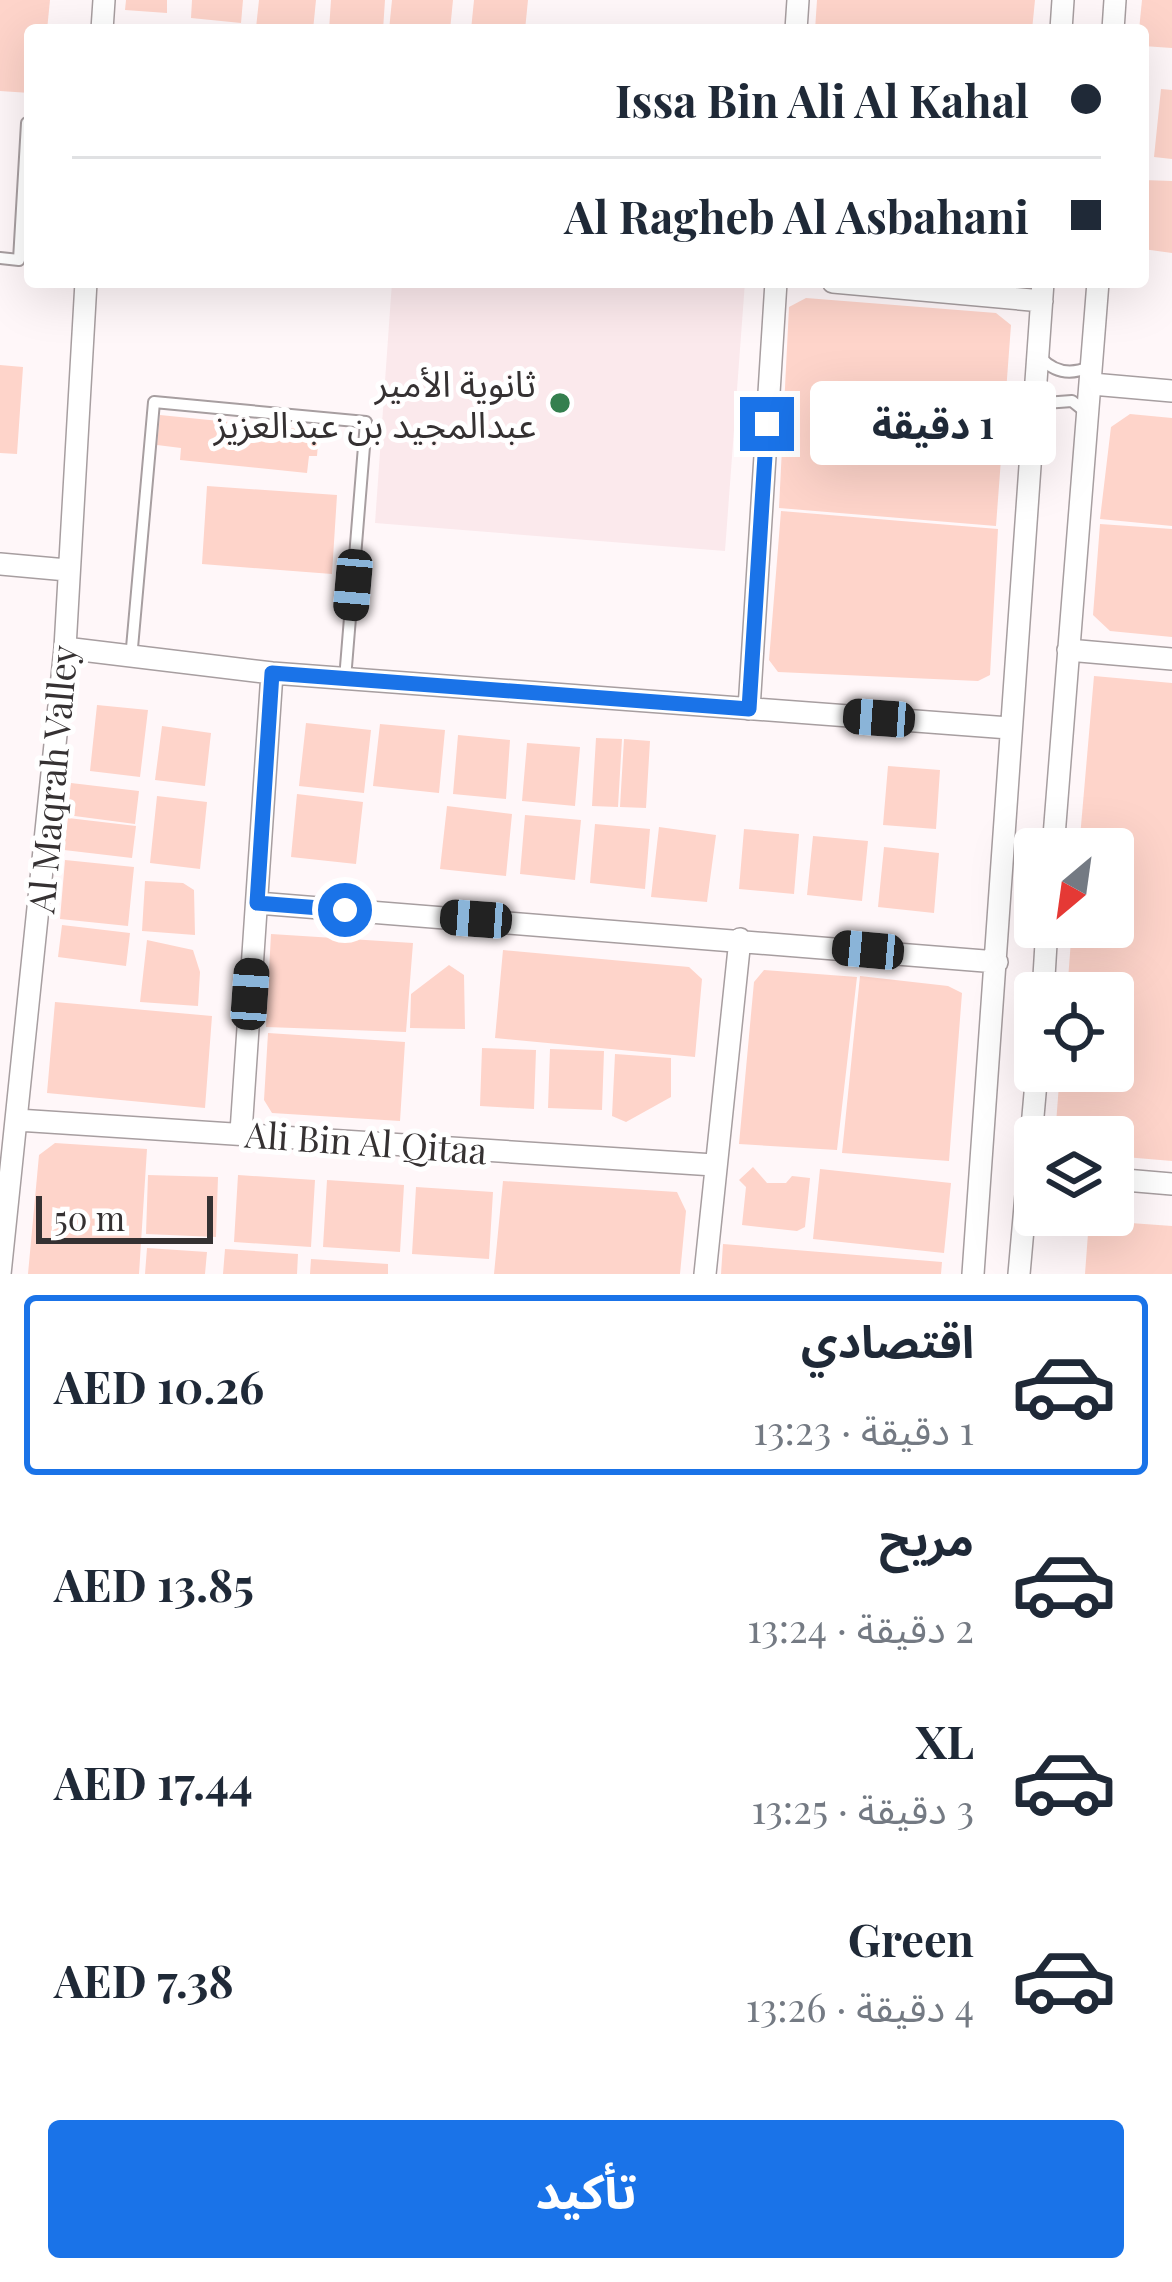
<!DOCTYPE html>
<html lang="ar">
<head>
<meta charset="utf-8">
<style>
	body { margin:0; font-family:"Playfair Display","Noto Sans Arabic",serif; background:#f6f6f7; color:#1f2937; direction:rtl; height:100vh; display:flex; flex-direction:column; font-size:45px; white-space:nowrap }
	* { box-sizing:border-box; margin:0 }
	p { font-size:39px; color:#747a83 }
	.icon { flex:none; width:66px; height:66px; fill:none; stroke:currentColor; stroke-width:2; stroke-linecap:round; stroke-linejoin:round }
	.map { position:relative; height:1274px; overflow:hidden; direction:ltr }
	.side { display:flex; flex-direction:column; background:#fff; flex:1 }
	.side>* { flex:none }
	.top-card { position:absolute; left:24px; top:24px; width:1125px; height:264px; border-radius:12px; box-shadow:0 12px 48px #0002; direction:rtl; display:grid; align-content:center; height:264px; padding:0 48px; background:#fff }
	.needle { width:78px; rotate:209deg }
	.fabs { position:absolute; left:1014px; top:828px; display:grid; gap:24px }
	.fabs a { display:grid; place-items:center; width:120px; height:120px; border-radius:12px; background:#fff; box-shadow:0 12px 48px #0002; font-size:60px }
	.scale { position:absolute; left:36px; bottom:30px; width:177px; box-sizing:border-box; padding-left:12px; border:6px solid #353132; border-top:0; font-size:33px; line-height:42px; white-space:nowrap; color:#353132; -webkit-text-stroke:9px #fff; paint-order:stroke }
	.end { position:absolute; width:54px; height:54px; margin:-27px; border:15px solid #1a73e8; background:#fff; box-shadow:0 0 0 6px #fff }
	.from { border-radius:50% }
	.bubble { position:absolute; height:84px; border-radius:12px; background:#fff; box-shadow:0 12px 48px #0002; font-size:39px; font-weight:700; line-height:84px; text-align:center; direction:rtl }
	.car { position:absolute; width:36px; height:72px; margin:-36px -18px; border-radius:15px; box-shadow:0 0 9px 3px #0007; background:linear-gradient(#222 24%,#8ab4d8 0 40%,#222 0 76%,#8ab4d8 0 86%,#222 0) }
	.top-card b { display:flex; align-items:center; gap:42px; height:114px; font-size:45px }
	.top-card b+b { border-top:3px solid #e0e1e3 }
	.top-card i { width:30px; height:30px; background:#1f2937 }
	ul { padding:21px 0 0; list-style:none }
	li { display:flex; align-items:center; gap:36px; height:180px; margin:0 24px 18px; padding:0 24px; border:6px solid transparent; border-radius:12px }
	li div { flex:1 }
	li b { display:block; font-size:45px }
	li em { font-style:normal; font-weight:700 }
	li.active { border-color:#1a73e8 }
	li>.icon { width:108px; height:108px; stroke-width:1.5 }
	.primary-button { display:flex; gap:24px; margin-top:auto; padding:24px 48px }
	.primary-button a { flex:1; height:138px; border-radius:12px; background:#1a73e8; color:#fff; font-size:48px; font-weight:700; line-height:138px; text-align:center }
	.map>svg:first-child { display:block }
</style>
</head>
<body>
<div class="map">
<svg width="1172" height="1274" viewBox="0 0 1172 1274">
	<rect width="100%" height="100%" fill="#fff7f9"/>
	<path fill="#fbe9ec" d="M392 282H745L725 551 375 523Z"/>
	<path fill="#fed4ca" d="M0 0H50L47 30H30V93L0 91Z
		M126 0H167V13L125 10Z
		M192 0H243L241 23 191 18Z
		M259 0H316L313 30 256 28Z
		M331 0H385L383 30H329Z
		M392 0H453L450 30H389Z
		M474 0H528L525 30H471Z
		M817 0H1035L1032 30H815Z
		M1142 0H1172V48L1143 46V30H1139Z
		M1161 89 1172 90V159L1154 157Z
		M1143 180 1172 181V253L1143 249Z
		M806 298 996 313 1011 325 996 526 779 508 789 307Z
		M0 365 23 367 17 454 0 453Z
		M1130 414 1172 418V526L1100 519 1111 427Z
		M160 415 319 431 317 456H309L307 473 180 460 181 448 157 445Z
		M207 486 337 495 332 574 202 564Z
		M781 511 998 529 990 675 978 681 778 672 769 660Z
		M1100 524 1172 529V637L1110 631 1093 615Z
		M1094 676 1172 683V1161L1113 1156V1137H1055L1060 1071H1113V993H1067L1072 927H1113V849H1079Z
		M97 705 148 710 140 777 90 771Z
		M306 723 371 730 364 793 299 786Z
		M380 724 445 730 439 793 373 786Z
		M162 726 211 733 205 786 155 780Z
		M458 735 510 740 506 799 453 794Z
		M596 738 622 739 618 807 592 806Z
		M624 739 650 741 646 808 620 807Z
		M527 743 580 747 575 806 522 801Z
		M888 766 940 770 936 829 883 825Z
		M71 783 139 791 135 824 67 815Z
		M297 794 363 802 356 864 291 857Z
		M157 796 207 802 200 869 150 863Z
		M447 806 512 814 506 876 440 869Z
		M525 815 581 820 575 880 520 874Z
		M68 818 136 826 132 858 64 850Z
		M595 824 650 829 645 889 590 883Z
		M659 827 716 835 707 902 651 897Z
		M744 829 799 834 794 894 739 889Z
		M813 836 868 841 862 901 807 895Z
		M884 847 939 853 934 913 878 907Z
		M65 860 134 867 128 926 60 919Z
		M145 881 183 883 194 890 195 935 142 931Z
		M62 925 130 933 126 966 58 957Z
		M271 934 413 943 406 1032 266 1027Z
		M147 940 193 950 200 972 198 1006 140 1002Z
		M503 950 689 967 702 979 695 1057 495 1038Z
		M449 965 464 975 465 1029 410 1028 411 994Z
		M764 970 857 977 837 1150 739 1144 754 982Z
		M860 976 948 986 962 993 949 1161 842 1153Z
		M55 1002 212 1016 205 1108 47 1093Z
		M268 1033 405 1042 400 1121 272 1113 264 1100Z
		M482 1048 536 1050 534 1109 480 1106Z
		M550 1049 604 1051 602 1110 548 1108Z
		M615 1054 671 1058V1097L626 1122 612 1116Z
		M55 1143 147 1149 139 1274H28L39 1155Z
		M753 1167 767 1183H786L792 1176 810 1178 805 1227 797 1231 742 1225 746 1187 739 1180Z
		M820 1169 951 1183 944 1253 813 1239Z
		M148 1175 218 1177 216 1237 146 1234Z
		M238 1175 315 1180 311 1247 234 1242Z
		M327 1180 404 1185 400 1252 323 1247Z
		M503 1181 677 1192 686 1211 680 1274H494Z
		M416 1187 493 1192 489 1259 412 1254Z
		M1089 1220 1172 1226V1274H1085Z
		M723 1244 942 1262 941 1274H721Z
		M147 1248 207 1252 205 1274H145Z
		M225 1249 298 1254 297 1274H223Z
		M311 1259 388 1264V1274H310Z"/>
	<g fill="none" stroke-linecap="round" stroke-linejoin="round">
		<g stroke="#a79ea0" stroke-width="14">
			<path id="service" d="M0 258 19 260 27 123
				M1041 358C1055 373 1071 375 1089 367
				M1035 409 1045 403 1072 401 1087 413
				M131 659 154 402 366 422 345 679"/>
		</g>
		<g stroke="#a79ea0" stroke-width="24">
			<path id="minor" d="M102 30 104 0
				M796 30 798 0
				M1061 30 1063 0
				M1113 30 1115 0
				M833 282 1042 301
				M1092 384 1172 391
				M0 564 67 570
				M65 648 272 673 1009 728
				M1068 650 1172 659
				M749 709 776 282
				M1053 849 1098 282
				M257 903 997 962
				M1043 993 1047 927
				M17 1120 714 1165
				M241 1132 272 673
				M1113 1179 1172 1184
				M0 1274 65 648 86 282
				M705 1274 740 939
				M973 1274 1043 282
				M1019 1274 1037 1071"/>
		</g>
		<use href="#service" stroke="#fff" stroke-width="10"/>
		<use href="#minor" stroke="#fff" stroke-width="21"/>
	</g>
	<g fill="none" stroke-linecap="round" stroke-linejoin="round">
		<path stroke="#1a73e8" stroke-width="15" d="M345 910 257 903 272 673 749 709 767 424"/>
	</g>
	<circle fill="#347f4e" stroke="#fff" stroke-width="4.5" cx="560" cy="403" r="12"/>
	<g text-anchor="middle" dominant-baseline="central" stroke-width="10" stroke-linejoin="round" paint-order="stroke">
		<g font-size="36" fill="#353132" stroke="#fff" text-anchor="end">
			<text x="536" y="382">ثانوية الأمير<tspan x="536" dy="41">عبدالمجيد بن عبدالعزيز</tspan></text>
		</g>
		<g font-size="36" fill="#353132" stroke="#fff">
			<text transform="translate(51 779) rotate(-85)">Al Maqrah Valley</text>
			<text transform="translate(366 1141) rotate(4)">Ali Bin Al Qitaa</text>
		</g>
	</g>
</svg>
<div class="fabs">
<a><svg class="needle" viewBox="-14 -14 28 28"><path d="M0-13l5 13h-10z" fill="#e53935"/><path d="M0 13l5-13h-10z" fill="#747a83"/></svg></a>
<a><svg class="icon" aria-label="locate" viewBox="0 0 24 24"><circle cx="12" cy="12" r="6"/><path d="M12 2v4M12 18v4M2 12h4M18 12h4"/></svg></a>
<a><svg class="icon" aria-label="layers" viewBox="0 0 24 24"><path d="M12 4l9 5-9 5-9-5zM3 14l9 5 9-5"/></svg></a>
</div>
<div class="scale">50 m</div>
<i class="end from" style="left:345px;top:910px"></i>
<i class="end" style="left:767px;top:424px"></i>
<div class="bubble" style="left:810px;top:381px;width:246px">1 دقيقة</div>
<i class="car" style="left:353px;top:585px;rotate:185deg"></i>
<i class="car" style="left:879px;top:718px;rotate:274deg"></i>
<i class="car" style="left:476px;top:919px;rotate:274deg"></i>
<i class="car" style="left:868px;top:950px;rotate:275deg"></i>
<i class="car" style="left:250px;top:994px;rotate:4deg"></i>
<div class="top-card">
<b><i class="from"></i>Issa Bin Ali Al Kahal</b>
<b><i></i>Al Ragheb Al Asbahani</b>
</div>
</div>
<section class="side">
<ul>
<li class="active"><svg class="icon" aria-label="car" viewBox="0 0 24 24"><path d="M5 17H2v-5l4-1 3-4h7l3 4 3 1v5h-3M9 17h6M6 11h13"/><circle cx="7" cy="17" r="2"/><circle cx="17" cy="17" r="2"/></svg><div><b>اقتصادي</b><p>1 دقيقة · 13:23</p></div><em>AED 10.26</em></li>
<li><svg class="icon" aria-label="car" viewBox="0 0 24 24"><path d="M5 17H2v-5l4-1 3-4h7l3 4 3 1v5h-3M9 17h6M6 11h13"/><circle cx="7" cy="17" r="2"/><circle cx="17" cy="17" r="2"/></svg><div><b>مريح</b><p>2 دقيقة · 13:24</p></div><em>AED 13.85</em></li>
<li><svg class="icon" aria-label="car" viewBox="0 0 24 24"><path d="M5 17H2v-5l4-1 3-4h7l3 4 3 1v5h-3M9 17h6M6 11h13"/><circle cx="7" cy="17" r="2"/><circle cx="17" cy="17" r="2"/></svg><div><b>XL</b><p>3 دقيقة · 13:25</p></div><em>AED 17.44</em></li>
<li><svg class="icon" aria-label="car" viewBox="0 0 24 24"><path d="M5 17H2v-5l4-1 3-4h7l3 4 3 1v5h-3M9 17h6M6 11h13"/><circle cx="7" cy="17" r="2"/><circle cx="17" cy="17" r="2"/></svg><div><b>Green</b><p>4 دقيقة · 13:26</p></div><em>AED 7.38</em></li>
</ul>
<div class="primary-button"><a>تأكيد</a></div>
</section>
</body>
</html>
